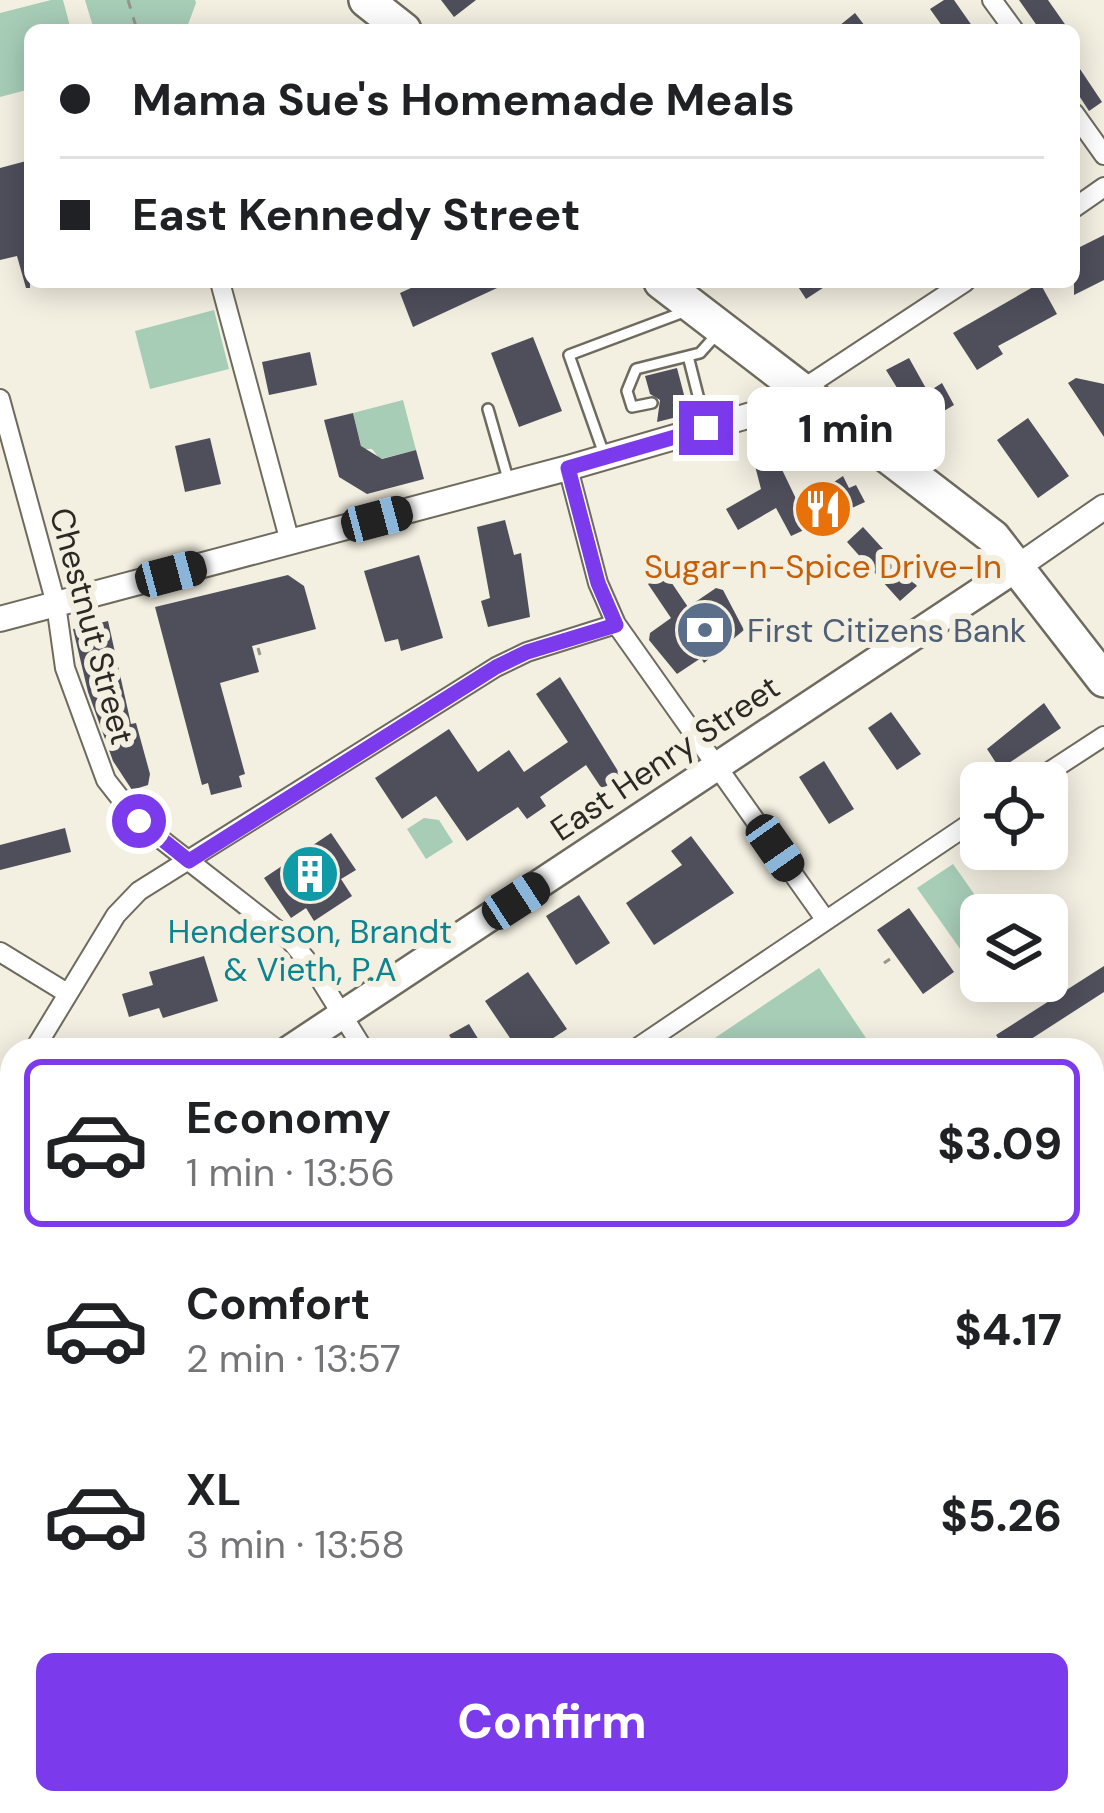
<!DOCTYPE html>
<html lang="en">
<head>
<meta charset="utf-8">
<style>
	body { margin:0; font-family:"DM Sans",sans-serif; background:#f2f2f2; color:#202124; height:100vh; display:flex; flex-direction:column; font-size:45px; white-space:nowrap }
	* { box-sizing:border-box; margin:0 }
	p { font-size:39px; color:#757577 }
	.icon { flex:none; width:66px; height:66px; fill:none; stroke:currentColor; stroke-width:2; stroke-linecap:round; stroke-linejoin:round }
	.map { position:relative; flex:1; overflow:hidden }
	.panel { position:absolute; left:0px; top:1038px; width:1104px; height:777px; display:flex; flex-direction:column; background:#fff; border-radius:36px 36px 0 0; box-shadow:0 6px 30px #0003 }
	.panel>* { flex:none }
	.guide { position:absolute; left:24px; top:24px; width:1056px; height:264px; border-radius:18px; box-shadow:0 6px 30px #0003; display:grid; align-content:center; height:264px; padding:0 36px; background:#fff }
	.fabs { position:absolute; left:960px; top:762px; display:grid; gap:24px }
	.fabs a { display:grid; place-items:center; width:108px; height:108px; border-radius:18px; background:#fff; box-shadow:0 6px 30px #0003; font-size:60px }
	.end { position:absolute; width:54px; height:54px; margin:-27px; border:15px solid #7c3aed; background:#fff; box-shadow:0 0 0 6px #fff }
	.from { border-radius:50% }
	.bubble { position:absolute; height:84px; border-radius:18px; background:#fff; box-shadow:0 6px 30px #0003; font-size:39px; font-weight:800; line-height:84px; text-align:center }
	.car { position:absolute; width:36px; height:72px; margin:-36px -18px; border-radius:15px; box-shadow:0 0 9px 3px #0007; background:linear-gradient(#222 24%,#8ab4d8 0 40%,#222 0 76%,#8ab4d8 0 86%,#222 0) }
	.guide b { display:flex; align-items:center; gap:42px; height:114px; font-size:45px }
	.guide b+b { border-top:3px solid #e0e0e0 }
	.guide i { width:30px; height:30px; background:#202124 }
	ul { padding:21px 0 0; list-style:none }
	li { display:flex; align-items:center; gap:36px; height:168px; margin:0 24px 18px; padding:0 12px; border:6px solid transparent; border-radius:18px }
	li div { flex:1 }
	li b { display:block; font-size:45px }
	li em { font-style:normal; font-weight:800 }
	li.active { border-color:#7c3aed }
	li>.icon { width:108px; height:108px; stroke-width:1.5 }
	.primary-button { display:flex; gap:24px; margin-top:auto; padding:24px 36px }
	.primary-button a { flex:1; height:138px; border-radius:18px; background:#7c3aed; color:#fff; font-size:48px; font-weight:800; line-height:138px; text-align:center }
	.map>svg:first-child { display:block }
</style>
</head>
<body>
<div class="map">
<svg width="1104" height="1813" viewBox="0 0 1104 1813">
	<rect width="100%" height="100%" fill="#f3efe1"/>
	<path fill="#a7cdb7" d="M51 0H63L71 30H30V89L0 97V13Z
		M85 0H195L196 3 186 30H94Z
		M214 310 229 369 150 389 135 331Z
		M403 400 416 450 380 459 372 449H362L353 413Z
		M424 818 439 820 453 842 426 859 407 829Z
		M953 864 989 915H981V956L970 963 917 888Z
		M819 968 874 1050H697Z"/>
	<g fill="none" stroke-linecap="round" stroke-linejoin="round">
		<path stroke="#77b4cf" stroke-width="4.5" d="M437 1813 441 1803"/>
	</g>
	<path fill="#4e4f5b" d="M441 0H476L454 17Z
		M944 0H954L975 30H945L930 9Z
		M1019 0H1048L1069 30H1040Z
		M855 13 868 30H834Z
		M1074 60 1102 102 1089 111 1074 88Z
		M30 160V288H26L17 256 0 260V168Z
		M1104 235V280L1074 295V250Z
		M424 282H510L413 327 400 293Z
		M795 282H832L806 299Z
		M1040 283 1057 314 998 346 1003 354 977 370 953 333Z
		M533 337 562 411 519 427 491 353Z
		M310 352 317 385 269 395 262 362Z
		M909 358 928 392 942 383 954 405 920 425 886 370Z
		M677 368 689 414 657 422 660 400 650 394 645 376Z
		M1076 378 1104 384V437L1068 383Z
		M353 413 361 446 382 459 416 450 424 479 367 494 339 477 324 420Z
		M1028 418 1069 476 1038 498 997 440Z
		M210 438 221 484 185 492 175 446Z
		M774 453 799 505 843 476 849 488 856 485 865 502 791 536 776 508 738 530 726 509 761 489 753 458Z
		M505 520 514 555 521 553 530 617 488 627 481 601 490 598 477 527Z
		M863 527 917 586 900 601 847 542Z
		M419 555 443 638 401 651 398 639 385 642 364 571Z
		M665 573 688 607 716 588 723 590 744 630 704 663 701 658 677 674 649 640 650 633 671 618 648 584Z
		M288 575 304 586 316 629 252 646 259 672 220 683 245 774 239 776 242 787 211 795 208 783 202 785 155 607Z
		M108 621 131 724 136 723 150 774 148 785 132 790 113 761 88 692 73 629Z
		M560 677 621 776 602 789 586 765 540 797 546 806 527 819 518 807 467 841 436 796 402 819 375 778 449 729 478 772 509 750 524 772 568 742 536 694Z
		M1044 703 1061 728 1000 769 987 749Z
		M891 712 921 754 897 770 868 728Z
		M824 761 854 809 829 824 799 777Z
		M65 828 71 852 0 870V845Z
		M331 833 356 870 341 879 352 896 314 921 306 908 291 918 264 878Z
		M691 836 734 893 654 945 626 903 682 865 671 851Z
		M579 895 610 943 576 965 546 916Z
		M909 908 954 972 923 994 877 930Z
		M204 956 218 1001 163 1018 159 1008 129 1017 122 994 153 985 149 972Z
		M1104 966V992L1014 1050H1006L996 1035Z
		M528 972 567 1029 535 1050H518L485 1001Z
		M469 1024 485 1050H458L449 1035Z"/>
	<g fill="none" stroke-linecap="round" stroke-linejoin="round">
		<g stroke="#6e6b5e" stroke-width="14">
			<path id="service" d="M688 356 706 427
				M652 403 632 407 627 391 636 369 700 353 717 334
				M488 409 508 479
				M605 457 569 355 689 310"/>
		</g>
		<g stroke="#6e6b5e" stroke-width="22">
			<path id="minor" d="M992 0 1014 30
				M1074 113 1104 155
				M1074 208 1104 187
				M220 282 290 542
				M798 392 965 282
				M0 399 56 604 65 668 106 780 139 822 290 940 313 968 364 1050
				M568 468 598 583 616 624 825 919
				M1032 783 1104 736
				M0 952 67 993
				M34 1050 116 915 139 891 496 667 527 652 616 624
				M634 1050 981 816
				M0 1329 12 1309
				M0 1644 12 1626
				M0 1684 12 1693
				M1092 1758 1104 1742
				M122 1803 127 1813
				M1049 1813 1057 1803"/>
		</g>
		<g stroke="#6e6b5e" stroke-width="28">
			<path id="tertiary" d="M1019 566 1104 507
				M0 619 568 468 765 411 798 392"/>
		</g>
		<g stroke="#6e6b5e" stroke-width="32">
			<path id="secondary" d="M289 1050 1019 566
				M0 1132 12 1130
				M0 1292 12 1300
				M677 1803 691 1813"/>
		</g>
		<g stroke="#6e6b5e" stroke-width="38">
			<path id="trunk" d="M366 0 404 30
				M661 282 993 537 1104 680"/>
		</g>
		<path stroke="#97948b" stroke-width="3" stroke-dasharray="9 9" stroke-linecap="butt" d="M128 0 137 30
			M258 648 260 655
			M884 963 890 959
			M0 1163 12 1168
			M1092 1553 1104 1557"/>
		<use href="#service" stroke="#fff" stroke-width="9"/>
		<use href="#minor" stroke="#fff" stroke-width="18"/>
		<use href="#tertiary" stroke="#fff" stroke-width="24"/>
		<use href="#secondary" stroke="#fff" stroke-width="27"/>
		<use href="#trunk" stroke="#fff" stroke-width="33"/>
	</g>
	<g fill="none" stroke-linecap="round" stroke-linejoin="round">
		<path stroke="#7c3aed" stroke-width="15" d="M139 821 189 861 496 667 527 652 616 625 598 583 568 468 706 428"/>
	</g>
	<defs>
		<g id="restaurant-disc" transform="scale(3)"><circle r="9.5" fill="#e8710a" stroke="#f3efe1"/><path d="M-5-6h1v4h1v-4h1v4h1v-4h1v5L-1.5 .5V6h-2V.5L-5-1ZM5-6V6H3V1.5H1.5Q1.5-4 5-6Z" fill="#fff"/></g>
		<g id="bank-disc" transform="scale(3)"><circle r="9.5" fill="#5c6f8a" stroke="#f3efe1"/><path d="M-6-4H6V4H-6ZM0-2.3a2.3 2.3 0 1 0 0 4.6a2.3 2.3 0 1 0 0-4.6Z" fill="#fff"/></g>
		<g id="building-disc" transform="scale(3)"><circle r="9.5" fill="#0f9aa8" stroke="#f3efe1"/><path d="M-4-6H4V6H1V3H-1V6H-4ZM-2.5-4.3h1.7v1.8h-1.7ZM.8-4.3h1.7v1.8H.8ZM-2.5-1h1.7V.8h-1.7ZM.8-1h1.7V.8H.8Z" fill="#fff"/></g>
	</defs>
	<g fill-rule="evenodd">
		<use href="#restaurant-disc" x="823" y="509"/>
		<use href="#bank-disc" x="705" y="630"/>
		<use href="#building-disc" x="310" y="874"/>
	</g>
	<g text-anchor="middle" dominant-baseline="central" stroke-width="12" stroke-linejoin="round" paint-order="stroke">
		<g font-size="33" fill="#c56008" stroke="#f3efe1">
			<text x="823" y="566">Sugar-n-Spice Drive-In</text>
		</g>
		<g font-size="33" fill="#2a2924" stroke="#f3efe1">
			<text transform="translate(92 626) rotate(75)">Chestnut Street</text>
			<text transform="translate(665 758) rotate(-34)">East Henry Street</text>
		</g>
		<g font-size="33" fill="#4e5e75" stroke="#f3efe1" text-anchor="start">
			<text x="747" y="630">First Citizens Bank</text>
		</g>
		<g font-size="33" fill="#0d838f" stroke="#f3efe1">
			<text x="310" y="931">Henderson, Brandt<tspan x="310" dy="38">&amp; Vieth, P.A</tspan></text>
		</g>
	</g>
</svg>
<div class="fabs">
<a><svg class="icon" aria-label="locate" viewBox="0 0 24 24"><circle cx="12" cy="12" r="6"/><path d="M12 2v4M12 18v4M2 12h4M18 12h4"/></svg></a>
<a><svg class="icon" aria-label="layers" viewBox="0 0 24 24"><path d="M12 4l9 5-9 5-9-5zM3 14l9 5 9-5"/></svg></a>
</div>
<i class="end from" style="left:139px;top:821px"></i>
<i class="end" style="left:706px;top:428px"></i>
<div class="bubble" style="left:747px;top:387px;width:198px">1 min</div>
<i class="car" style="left:377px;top:519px;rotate:75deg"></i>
<i class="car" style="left:171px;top:574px;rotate:75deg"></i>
<i class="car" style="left:775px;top:848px;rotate:145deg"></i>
<i class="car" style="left:516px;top:901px;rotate:57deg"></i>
<div class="guide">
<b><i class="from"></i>Mama Sue's Homemade Meals</b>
<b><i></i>East Kennedy Street</b>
</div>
<section class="panel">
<ul>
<li class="active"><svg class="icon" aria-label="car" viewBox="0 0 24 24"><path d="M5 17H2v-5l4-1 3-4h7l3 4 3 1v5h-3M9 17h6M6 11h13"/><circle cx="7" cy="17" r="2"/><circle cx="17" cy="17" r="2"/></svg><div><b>Economy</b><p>1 min · 13:56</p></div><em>$3.09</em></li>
<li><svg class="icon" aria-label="car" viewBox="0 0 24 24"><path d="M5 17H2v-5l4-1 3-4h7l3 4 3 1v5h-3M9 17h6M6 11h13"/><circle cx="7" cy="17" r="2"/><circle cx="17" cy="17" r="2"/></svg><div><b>Comfort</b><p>2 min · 13:57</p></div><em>$4.17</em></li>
<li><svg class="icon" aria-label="car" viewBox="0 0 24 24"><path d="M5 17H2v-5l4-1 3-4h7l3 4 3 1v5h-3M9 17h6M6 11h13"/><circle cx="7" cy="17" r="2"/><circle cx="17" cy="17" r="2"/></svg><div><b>XL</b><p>3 min · 13:58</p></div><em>$5.26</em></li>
</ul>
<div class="primary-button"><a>Confirm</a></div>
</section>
</div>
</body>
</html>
